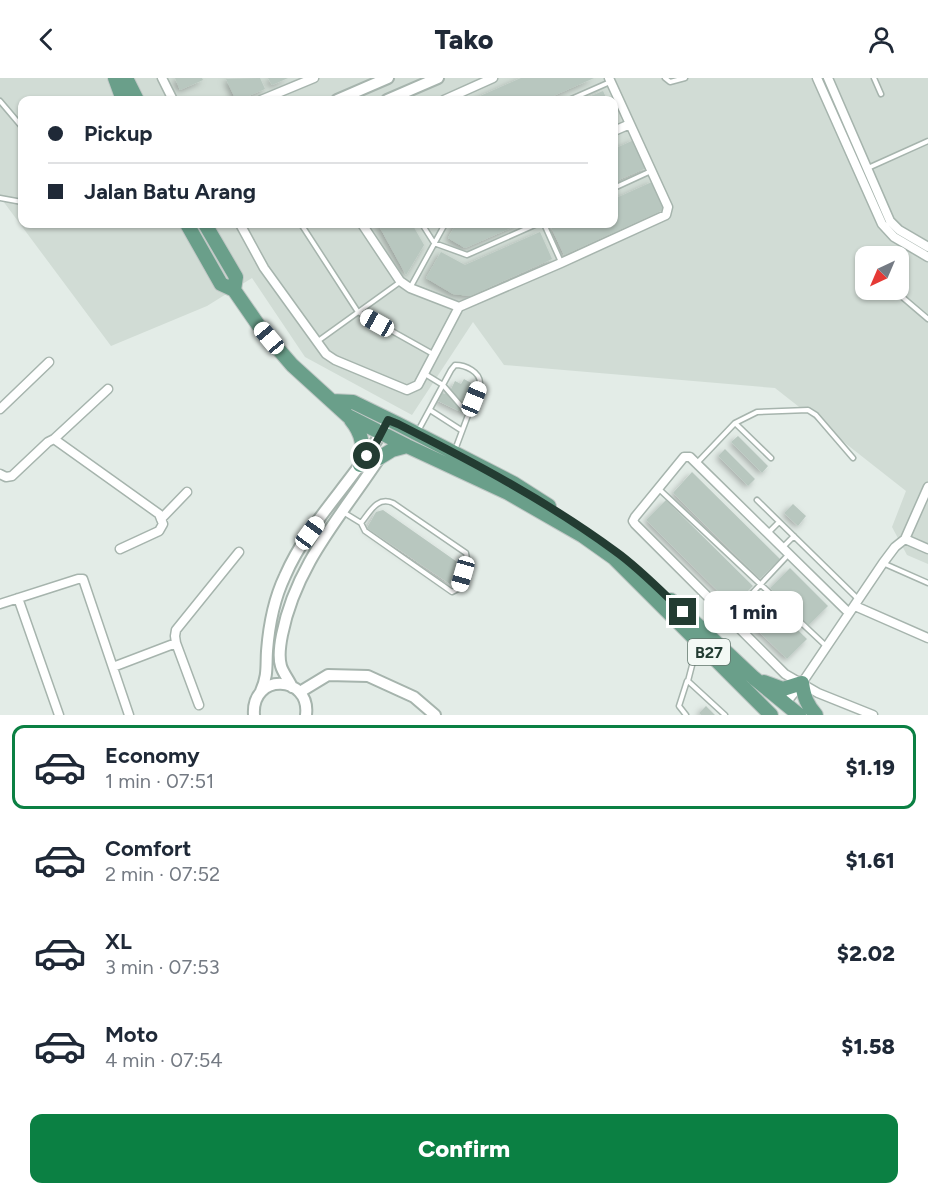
<!DOCTYPE html>
<html lang="en">
<head>
<meta charset="utf-8">
<style>
	body { margin:0; font-family:Figtree,sans-serif; background:#f2f2f3; color:#1f2937; height:100vh; display:flex; flex-direction:column; font-size:22px; white-space:nowrap }
	* { box-sizing:border-box; margin:0 }
	p { font-size:20px; color:#747a83 }
	.icon { flex:none; width:33px; height:33px; fill:none; stroke:currentColor; stroke-width:2; stroke-linecap:round; stroke-linejoin:round }
	.map { position:relative; height:637px; overflow:hidden }
	.panel { display:flex; flex-direction:column; background:#fff; flex:1 }
	.panel>* { flex:none }
	.top-card { position:absolute; left:18px; top:18px; width:600px; height:132px; border-radius:12px; box-shadow:0 2px 4px #0004; display:grid; align-content:center; height:132px; padding:0 30px; background:#fff }
	.needle { width:39px; rotate:224deg }
	.fabs { position:absolute; left:855px; top:168px; display:grid; gap:12px }
	.fabs a { display:grid; place-items:center; width:54px; height:54px; border-radius:12px; background:#fff; box-shadow:0 2px 4px #0004; font-size:30px }
	.end { position:absolute; width:27px; height:27px; margin:-14px; border:8px solid #233c32; background:#fff; box-shadow:0 0 0 3px #fff }
	.from { border-radius:50% }
	.bubble { position:absolute; height:42px; border-radius:12px; background:#fff; box-shadow:0 2px 4px #0004; font-size:20px; font-weight:800; line-height:42px; text-align:center }
	.car { position:absolute; width:18px; height:36px; margin:-18px -9px; border-radius:8px; box-shadow:0 0 4px 2px #0007; background:linear-gradient(#fff 24%,#345 0 40%,#fff 0 76%,#345 0 86%,#fff 0) }
	.top-card b { display:flex; align-items:center; gap:21px; height:57px; font-size:22px }
	.top-card b+b { border-top:2px solid #e0e1e3 }
	.top-card i { width:15px; height:15px; background:#1f2937 }
	ul { padding:10px 0 0; list-style:none }
	li { display:flex; align-items:center; gap:18px; height:84px; margin:0 12px 9px; padding:0 18px; border:3px solid transparent; border-radius:12px }
	li div { flex:1 }
	li b { display:block; font-size:22px }
	li em { font-style:normal; font-weight:800 }
	li.on { border-color:#0b8043 }
	li>.icon { width:54px; height:54px; stroke-width:1.5 }
	.primary-button { display:flex; gap:12px; margin-top:auto; padding:12px 30px }
	.primary-button a { flex:1; height:69px; border-radius:12px; background:#0b8043; color:#fff; font-size:24px; font-weight:800; line-height:69px; text-align:center }
	header { display:flex; justify-content:space-between; align-items:center; height:78px; padding:0 30px; background:#fff; font-size:27px; font-weight:800 }
	.map>svg:first-child { display:block }
</style>
</head>
<body>
<header><svg class="icon" aria-label="back" viewBox="0 0 24 24"><path d="M15 5l-7 7 7 7"/></svg>Tako<svg class="icon" aria-label="person" viewBox="0 0 24 24"><circle cx="12" cy="8" r="4"/><path d="M4 21q1-7 8-7t8 7"/></svg></header>
<div class="map">
<svg width="928" height="637" viewBox="0 0 928 637">
	<defs>
		<filter id="shadow"><feDropShadow dx="-2.5" dy="2.5" stdDeviation="3" flood-color="#0004"/></filter>
	</defs>
	<rect width="100%" height="100%" fill="#e3ece7"/>
	<path fill="#d1dcd5" fill-rule="evenodd" d="M0 0H928V486L907 477 892 449 906 413 775 310 504 287 473 244 412 337 305 279 252 200 207 228 111 268 0 119ZM22 22H614V146H22ZM866 178H898V212H866Z"/>
	<path fill="#b8c7bf" filter="url(#shadow)" d="M175 0H202L203 2 180 12Z
		M260 0 265 11 239 22H236L226 1Z
		M268 0H288L272 7Z
		M521 0H594L544 22H471Z
		M603 13 607 22H582Z
		M634 62 646 90 614 104V71Z
		M652 104 665 131 564 177 551 149 560 146H614V121Z
		M378 146H412L424 167 406 197Z
		M456 146H520L465 170 448 160Z
		M540 154 552 181 470 218 453 216 426 200 441 174 465 187Z
		M464 301 473 306 464 325 467 327 463 335 436 322 440 314 445 316 448 310 451 311 455 303 461 306Z
		M738 358 768 388 762 395 731 364Z
		M725 371 755 401 748 408 718 378Z
		M692 394 780 481 760 501 673 415Z
		M666 422 753 508 733 528 646 442Z
		M793 426 806 438 798 448 784 435Z
		M383 432 460 486 450 506 367 450 376 434Z
		M790 490 828 528 808 548 770 510Z
		M763 518 807 561 787 581 743 538Z
		M706 628 715 637H701L699 635Z"/>
	<g fill="none" stroke-linecap="round" stroke-linejoin="round">
		<g stroke="#a6b4ad" stroke-width="7">
			<path id="service" d="M665 0 670 4 685 0
				M874 0 881 16
				M569 22 610 4
				M0 23 22 49
				M868 90 928 63
				M614 110 651 93
				M0 120 22 124
				M301 146 358 234 433 276
				M422 146 434 165 467 177 537 146
				M544 146 561 184
				M410 210 445 146
				M894 212 928 241
				M318 263 400 204
				M425 296 443 307 468 336
				M430 332 461 352
				M735 345 771 380
				M418 353 451 292 455 287C466 287 480 294 480 305L455 372
				M697 385 735 345 757 334 808 332 816 337 853 380
				M659 411 826 568
				M757 422 858 521
				M343 434 361 445 365 453 452 514 458 511 467 481 466 475 393 425C377 418 370 434 361 445
				M768 455 779 444
				M783 469 794 458
				M885 486 928 505
				M729 540 788 477
				M697 568 688 603 725 637
				M686 637 679 628 687 603"/>
		</g>
		<g stroke="#a6b4ad" stroke-width="11">
			<path id="minor" d="M162 0 173 22
				M817 0 882 146 894 159 928 179
				M828 0 890 143 899 152 928 169
				M261 22 314 0
				M444 22 493 0
				M614 53 630 46
				M240 146 264 190 326 276 335 282 407 312 418 307 459 229
				M362 146 400 203 410 210 459 229 561 185 666 137 668 129 609 0
				M0 331 49 284
				M54 361 159 436 163 446 159 453 120 471
				M0 396 6 399 12 398 48 364 54 361 108 311
				M161 441 187 414
				M905 461 928 471
				M18 520 59 637
				M0 526 78 501H83L129 637
				M855 528 928 560
				M849 535 690 379H684L635 439 633 443 635 446 785 596 818 615 873 637
				M113 589 176 565
				M785 626 802 605 883 485 895 469 905 461 928 409
				M199 627 176 565 175 558 176 552 239 474"/>
		</g>
		<g stroke="#a6b4ad" stroke-width="14">
			<path id="tertiary" d="M337 22 388 0
				M387 22 438 0
				M292 609C289 602 283 595 281 588 278 578 280 567 282 557 296 485 344 435 382 376
				M261 613C268 597 266 589 267 573 269 547 274 521 285 498 310 440 360 398 388 342
				M300 614 328 597 368 598 414 619 435 637
				M254 637C251 594 311 597 306 637"/>
		</g>
		<g stroke="#c1c8c6" stroke-width="16">
			<path id="primary" d="M115 0 123 22
				M126 0 137 22
				M187 146 221 206 234 212
				M205 146 236 199 234 212 261 251 292 287 348 338 407 368 508 415 583 458 614 480 771 637
				M332 323 353 324 398 346 513 405 549 428
				M351 342C363 357 364 368 360 387
				M379 380 392 372 407 368
				M671 522 754 600 799 637
				M764 604 783 611 802 605C804 619 807 627 816 637"/>
		</g>
		<use href="#service" stroke="#fff" stroke-width="4"/>
		<use href="#minor" stroke="#fff" stroke-width="8"/>
		<use href="#tertiary" stroke="#fff" stroke-width="10"/>
		<use href="#primary" stroke="#6a9f8a" stroke-width="14"/>
	</g>
	<g fill="none" stroke-linecap="round" stroke-linejoin="round">
		<path stroke="#233c32" stroke-width="8" d="M367 378 376 365 388 342 398 346C473 384 547 423 615 473 639 490 661 513 683 534"/>
	</g>
	<g text-anchor="middle" dominant-baseline="central" stroke-width="4.5" stroke-linejoin="round" paint-order="stroke">
		<rect fill="#f3f9f5" stroke="#61756c" stroke-width="1.5" x="688" y="561" width="42" height="26" rx="4.5"/>
		<g font-size="16" font-weight="bold" fill="#233c32">
			<text x="709" y="574">B27</text>
		</g>
	</g>
</svg>
<div class="fabs">
<a><svg class="needle" viewBox="-14 -14 28 28"><path d="M0-13l5 13h-10z" fill="#e53935"/><path d="M0 13l5-13h-10z" fill="#747a83"/></svg></a>
</div>
<i class="end from" style="left:367px;top:378px"></i>
<i class="end" style="left:683px;top:534px"></i>
<div class="bubble" style="left:704px;top:513px;width:99px">1 min</div>
<i class="car" style="left:377px;top:245px;rotate:299deg"></i>
<i class="car" style="left:269px;top:260px;rotate:320deg"></i>
<i class="car" style="left:474px;top:321px;rotate:22deg"></i>
<i class="car" style="left:310px;top:455px;rotate:36deg"></i>
<i class="car" style="left:463px;top:496px;rotate:196deg"></i>
<div class="top-card">
<b><i class="from"></i>Pickup</b>
<b><i></i>Jalan Batu Arang</b>
</div>
</div>
<section class="panel">
<ul>
<li class="on"><svg class="icon" aria-label="car" viewBox="0 0 24 24"><path d="M5 17H2v-5l4-1 3-4h7l3 4 3 1v5h-3M9 17h6M6 11h13"/><circle cx="7" cy="17" r="2"/><circle cx="17" cy="17" r="2"/></svg><div><b>Economy</b><p>1 min · 07:51</p></div><em>$1.19</em></li>
<li><svg class="icon" aria-label="car" viewBox="0 0 24 24"><path d="M5 17H2v-5l4-1 3-4h7l3 4 3 1v5h-3M9 17h6M6 11h13"/><circle cx="7" cy="17" r="2"/><circle cx="17" cy="17" r="2"/></svg><div><b>Comfort</b><p>2 min · 07:52</p></div><em>$1.61</em></li>
<li><svg class="icon" aria-label="car" viewBox="0 0 24 24"><path d="M5 17H2v-5l4-1 3-4h7l3 4 3 1v5h-3M9 17h6M6 11h13"/><circle cx="7" cy="17" r="2"/><circle cx="17" cy="17" r="2"/></svg><div><b>XL</b><p>3 min · 07:53</p></div><em>$2.02</em></li>
<li><svg class="icon" aria-label="car" viewBox="0 0 24 24"><path d="M5 17H2v-5l4-1 3-4h7l3 4 3 1v5h-3M9 17h6M6 11h13"/><circle cx="7" cy="17" r="2"/><circle cx="17" cy="17" r="2"/></svg><div><b>Moto</b><p>4 min · 07:54</p></div><em>$1.58</em></li>
</ul>
<div class="primary-button"><a>Confirm</a></div>
</section>
</body>
</html>
